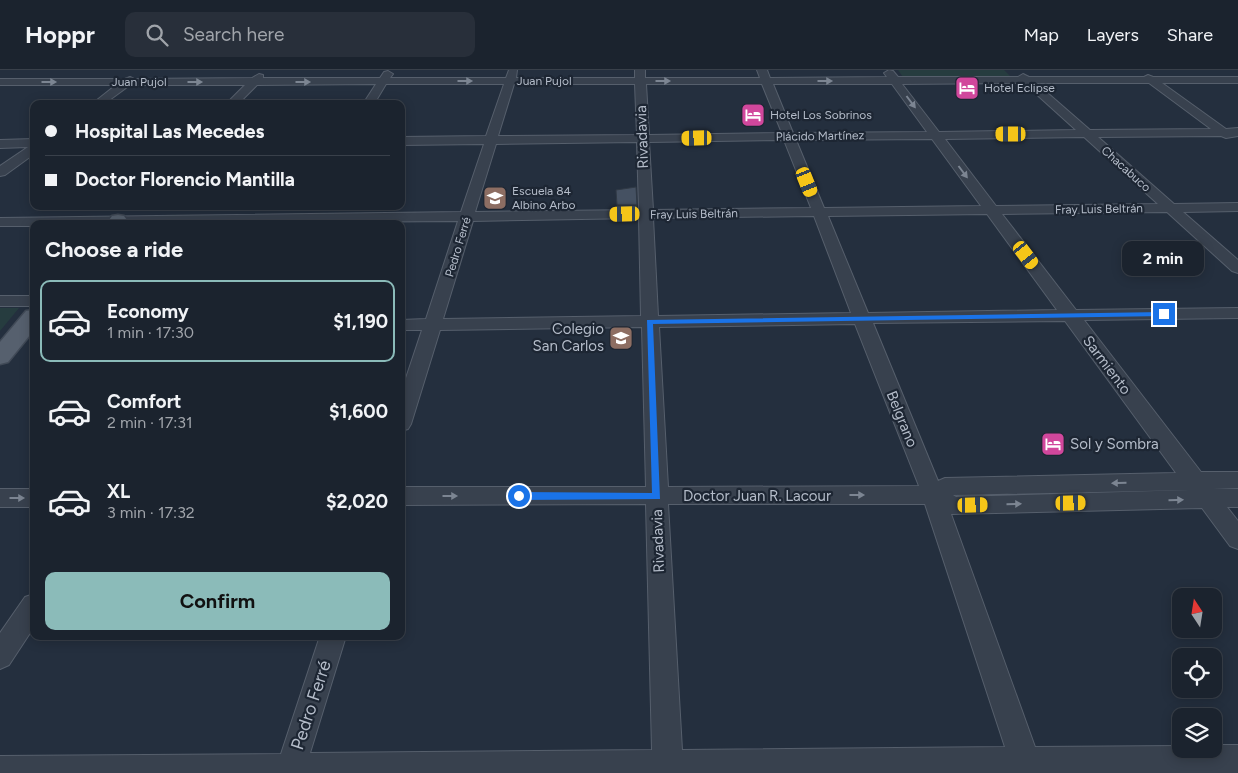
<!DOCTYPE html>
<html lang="en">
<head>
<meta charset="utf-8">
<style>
	body { margin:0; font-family:Figtree,sans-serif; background:#282f3a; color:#f1f3f6; height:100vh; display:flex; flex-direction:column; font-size:19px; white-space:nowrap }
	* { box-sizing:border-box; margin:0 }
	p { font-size:16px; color:#a0a4aa }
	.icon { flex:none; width:28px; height:28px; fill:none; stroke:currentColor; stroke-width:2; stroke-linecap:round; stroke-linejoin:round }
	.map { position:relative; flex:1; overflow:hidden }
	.panel { position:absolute; left:30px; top:150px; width:375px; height:420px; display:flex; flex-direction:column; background:#1b232e; border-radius:10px; box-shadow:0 2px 12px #0003,0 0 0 1px #39404a }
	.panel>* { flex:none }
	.hud { position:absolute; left:30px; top:30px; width:375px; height:110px; border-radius:10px; box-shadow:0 2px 12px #0003,0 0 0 1px #39404a; display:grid; align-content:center; height:110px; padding:0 15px; background:#1b232e }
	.needle { width:32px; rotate:348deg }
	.controls { position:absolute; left:1172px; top:518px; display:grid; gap:10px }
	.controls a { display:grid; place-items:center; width:50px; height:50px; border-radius:10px; background:#1b232e; box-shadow:0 2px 12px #0003,0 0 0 1px #39404a; font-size:25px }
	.end { position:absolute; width:22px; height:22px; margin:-11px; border:6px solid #1a73e8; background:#fff; box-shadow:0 0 0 2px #fff }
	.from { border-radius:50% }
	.bubble { position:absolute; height:35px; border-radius:10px; background:#1b232e; box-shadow:0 2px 12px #0003,0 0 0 1px #39404a; font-size:16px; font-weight:700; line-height:35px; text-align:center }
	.car { position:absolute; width:15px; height:30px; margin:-15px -8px; border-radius:6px; box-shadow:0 0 4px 1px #0007; background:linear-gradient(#f5c518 24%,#345 0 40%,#f5c518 0 76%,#345 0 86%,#f5c518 0) }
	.hud b { display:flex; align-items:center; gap:18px; height:48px; font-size:19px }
	.hud b+b { border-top:1px solid #39404a }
	.hud i { width:12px; height:12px; background:#f1f3f6 }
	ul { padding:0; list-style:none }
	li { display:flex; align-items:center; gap:15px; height:82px; margin:0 10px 8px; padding:0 5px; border:2px solid transparent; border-radius:10px }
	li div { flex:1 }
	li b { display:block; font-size:19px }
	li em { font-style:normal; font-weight:700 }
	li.current { border-color:#8bbbb9 }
	li>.icon { width:45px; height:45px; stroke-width:1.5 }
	h2 { padding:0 15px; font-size:22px; line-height:60px }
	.action { display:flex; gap:10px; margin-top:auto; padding:10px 15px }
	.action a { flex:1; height:58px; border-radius:10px; background:#8bbbb9; color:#111; font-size:20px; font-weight:700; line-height:58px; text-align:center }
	header { display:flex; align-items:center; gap:30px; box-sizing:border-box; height:70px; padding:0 25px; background:#1b232e; border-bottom:1px solid #39404a }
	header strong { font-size:24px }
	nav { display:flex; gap:28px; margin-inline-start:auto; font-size:18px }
	.search { width:350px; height:45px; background:#282f3a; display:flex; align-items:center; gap:12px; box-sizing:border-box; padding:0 18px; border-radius:10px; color:#a0a4aa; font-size:19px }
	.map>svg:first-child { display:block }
</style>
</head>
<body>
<header>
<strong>Hoppr</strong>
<div class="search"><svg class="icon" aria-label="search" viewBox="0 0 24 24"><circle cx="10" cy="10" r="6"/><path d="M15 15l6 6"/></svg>Search here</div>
<nav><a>Map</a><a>Layers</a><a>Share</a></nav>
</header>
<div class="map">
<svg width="1238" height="703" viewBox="0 0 1238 703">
	<rect width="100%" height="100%" fill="#242f3e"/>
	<path fill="#263c3f" d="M898 0H1004L1012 8 903 7Z
		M0 238H19L0 261Z"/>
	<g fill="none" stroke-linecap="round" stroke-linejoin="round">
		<g stroke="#565f6c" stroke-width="2">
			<path id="minor" d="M509 0H517L516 8H635V0H645V8H760L757 0H767L770 8 887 7 884 3 889 0 893 1 898 7H1018L1023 4 1029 7H1144L1148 5 1153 7H1238V13H1162L1226 59 1238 58V66L1226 68 1221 66 1098 67 1174 134 1238 133V141L1183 142 1238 190V203L1232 201 1167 142 1002 144 1076 240 1238 238V248L1084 250 1201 402H1238V418L1213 419H1238V437H1227L1238 451V479L1230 476 1202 438 951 444 1035 677 1181 676V679H1214V675H1238V703H0V686L281 684 320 566H346L310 683 652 680 646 434 401 435V417H646L642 257 440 260 411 354 408 359 401 361V323L422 260H401V250L426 249 458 151 34 154V156H0V148L461 142 484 74 401 75V67L486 66 504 14H386L374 34H363L376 14 257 15 238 34H226L245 15H130L104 34H92L116 15H0V9H125L130 7 134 9 252 8 259 4 263 5V8H380L384 2 388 1 393 4 390 8H506ZM1024 13 1076 60 939 62 902 14ZM1036 13H1149L1211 59 1090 60ZM514 14H635L637 65 498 66ZM646 14H762L782 63 649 65ZM773 14H892L927 62 793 63ZM1084 67 1158 134 996 136 945 69ZM932 69 981 136 824 138 796 70ZM784 70 811 138 653 140 649 72ZM637 72 639 140 475 142 496 74ZM987 144 1057 240 868 243 828 146ZM814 146 851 243 658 246 653 148ZM639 148 641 246 443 249 473 151ZM1065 251 1176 403 945 408 938 411 873 253ZM855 254 919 416 668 417 659 257ZM1189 420 956 427 953 425ZM668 434H925L1005 677 682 680Z
				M34 69V84L5 105 0 106V96L28 77 0 78V70Z
				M0 226H34V236H0Z
				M0 419H34V437H0Z
				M34 524V557L9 595 0 599V563L25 527Z"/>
		</g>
		<g stroke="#414a57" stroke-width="3">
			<path id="major" d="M118 145 124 146 127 150 124 154H106L112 146Z
				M34 240V260L8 292 0 294V272L26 241Z"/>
		</g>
		<use href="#minor" fill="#38414e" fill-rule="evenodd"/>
		<use href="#major" fill="#56606e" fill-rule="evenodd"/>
	</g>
	<path fill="#3b4654" d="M616 120 637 135V138H617Z"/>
	<path fill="#455162" stroke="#303945" d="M636 117 637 135H617L616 120Z"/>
	<defs><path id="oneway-solid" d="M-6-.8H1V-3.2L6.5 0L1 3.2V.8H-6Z" transform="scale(1.25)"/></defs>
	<g fill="#7c8592">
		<use href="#oneway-solid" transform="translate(465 11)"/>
		<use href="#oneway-solid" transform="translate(663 11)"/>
		<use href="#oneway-solid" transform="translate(825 11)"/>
		<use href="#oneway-solid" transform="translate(49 12)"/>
		<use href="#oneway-solid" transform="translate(195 12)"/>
		<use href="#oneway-solid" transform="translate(303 12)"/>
		<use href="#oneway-solid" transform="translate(911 32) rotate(53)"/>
		<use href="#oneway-solid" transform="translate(963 102) rotate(53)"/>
		<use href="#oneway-solid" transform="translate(1119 413) rotate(179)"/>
		<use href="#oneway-solid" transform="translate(857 425)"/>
		<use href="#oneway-solid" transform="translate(450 426)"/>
		<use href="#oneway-solid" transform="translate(17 428)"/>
		<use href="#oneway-solid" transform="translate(1176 430) rotate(-1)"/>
		<use href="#oneway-solid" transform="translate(1014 434) rotate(-1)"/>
	</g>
	<path fill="#1a73e8" d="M1164 242 1167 244 1166 246 653 254 660 429 519 430 515 426 519 422 652 423 647 250Z"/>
	<defs>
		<g id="hotel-square" transform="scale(1.25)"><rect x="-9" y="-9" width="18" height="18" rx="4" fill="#d1479c" stroke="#1d2633"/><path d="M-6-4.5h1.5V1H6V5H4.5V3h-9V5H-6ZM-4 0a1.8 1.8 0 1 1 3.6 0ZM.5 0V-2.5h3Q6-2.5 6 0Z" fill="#fff"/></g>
		<g id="school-square" transform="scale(1.25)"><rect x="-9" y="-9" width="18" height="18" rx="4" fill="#8d6e63" stroke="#1d2633"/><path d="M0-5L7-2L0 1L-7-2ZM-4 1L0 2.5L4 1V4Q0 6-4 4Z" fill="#fff"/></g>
	</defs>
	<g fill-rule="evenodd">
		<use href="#hotel-square" x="967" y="18"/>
		<use href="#hotel-square" x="753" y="45"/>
		<use href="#school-square" x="495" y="128"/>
		<use href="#school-square" x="621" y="268"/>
		<use href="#hotel-square" x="1053" y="374"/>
	</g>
	<g text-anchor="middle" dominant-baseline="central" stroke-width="4.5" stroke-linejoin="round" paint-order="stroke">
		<g font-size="12" fill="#b4bcc9" stroke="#1d2633">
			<text x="544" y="11">Juan Pujol</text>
			<text x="139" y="12">Juan Pujol</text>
			<text transform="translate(820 66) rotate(-1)">Plácido Martínez</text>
			<text transform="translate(1126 99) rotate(42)">Chacabuco</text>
			<text transform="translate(1099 139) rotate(-1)">Fray Luis Beltrán</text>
			<text transform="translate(694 144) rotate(-1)">Fray Luis Beltrán</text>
			<text transform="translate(458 177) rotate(-73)">Pedro Ferré</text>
		</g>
		<g font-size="12" fill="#b4bcc9" stroke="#1d2633" text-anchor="start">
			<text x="984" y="18">Hotel Eclipse</text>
			<text x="770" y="45">Hotel Los Sobrinos</text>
			<text x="512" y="121">Escuela 84<tspan x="512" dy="14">Albino Arbo</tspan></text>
		</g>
		<g font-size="15" fill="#b4bcc9" stroke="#1d2633">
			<text transform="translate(642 67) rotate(-92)">Rivadavia</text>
			<text transform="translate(1107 295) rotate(53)">Sarmiento</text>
			<text transform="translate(902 349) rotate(68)">Belgrano</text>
			<text x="757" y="426">Doctor Juan R. Lacour</text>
			<text transform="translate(658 471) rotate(-92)">Rivadavia</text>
		</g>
		<g font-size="15" fill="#b4bcc9" stroke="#1d2633" text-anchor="end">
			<text x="604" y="259">Colegio<tspan x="604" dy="17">San Carlos</tspan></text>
			<text x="1070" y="374" text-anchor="start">Sol y Sombra</text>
		</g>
		<g font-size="18" fill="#b4bcc9" stroke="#1d2633">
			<text transform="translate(311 635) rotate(-72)">Pedro Ferré</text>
		</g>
	</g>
</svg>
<div class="controls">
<a><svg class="needle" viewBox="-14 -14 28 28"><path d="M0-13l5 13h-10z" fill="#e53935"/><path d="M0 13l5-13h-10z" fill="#a0a4aa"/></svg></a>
<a><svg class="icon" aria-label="locate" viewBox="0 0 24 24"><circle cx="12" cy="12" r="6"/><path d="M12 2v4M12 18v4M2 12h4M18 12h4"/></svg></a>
<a><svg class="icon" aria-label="layers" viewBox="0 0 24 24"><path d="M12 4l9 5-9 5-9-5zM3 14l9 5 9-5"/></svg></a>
</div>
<i class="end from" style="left:519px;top:426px"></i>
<i class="end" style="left:1164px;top:244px"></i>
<div class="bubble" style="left:1122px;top:171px;width:82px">2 min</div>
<i class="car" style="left:1011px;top:64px;rotate:270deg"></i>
<i class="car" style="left:697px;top:68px;rotate:269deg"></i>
<i class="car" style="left:807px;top:112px;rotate:158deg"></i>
<i class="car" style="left:625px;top:144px;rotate:269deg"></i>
<i class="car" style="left:1026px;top:185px;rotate:143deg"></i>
<i class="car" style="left:1071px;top:433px;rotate:89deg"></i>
<i class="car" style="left:973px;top:435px;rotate:89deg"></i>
<div class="hud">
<b><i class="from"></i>Hospital Las Mecedes</b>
<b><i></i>Doctor Florencio Mantilla</b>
</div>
<section class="panel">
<h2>Choose a ride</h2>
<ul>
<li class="current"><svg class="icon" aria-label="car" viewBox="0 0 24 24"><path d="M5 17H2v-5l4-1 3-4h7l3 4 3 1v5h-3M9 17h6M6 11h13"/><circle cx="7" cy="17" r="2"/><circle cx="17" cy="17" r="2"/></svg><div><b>Economy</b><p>1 min · 17:30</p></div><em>$1,190</em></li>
<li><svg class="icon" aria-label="car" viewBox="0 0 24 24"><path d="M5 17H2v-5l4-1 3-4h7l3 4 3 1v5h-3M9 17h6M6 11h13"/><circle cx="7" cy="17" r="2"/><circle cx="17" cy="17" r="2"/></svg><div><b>Comfort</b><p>2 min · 17:31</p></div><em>$1,600</em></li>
<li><svg class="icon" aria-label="car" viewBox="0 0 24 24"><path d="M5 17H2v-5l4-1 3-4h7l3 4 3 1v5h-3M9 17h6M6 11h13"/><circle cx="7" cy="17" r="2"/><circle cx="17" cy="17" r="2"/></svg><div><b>XL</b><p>3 min · 17:32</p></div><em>$2,020</em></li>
</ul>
<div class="action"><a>Confirm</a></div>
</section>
</div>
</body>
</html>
